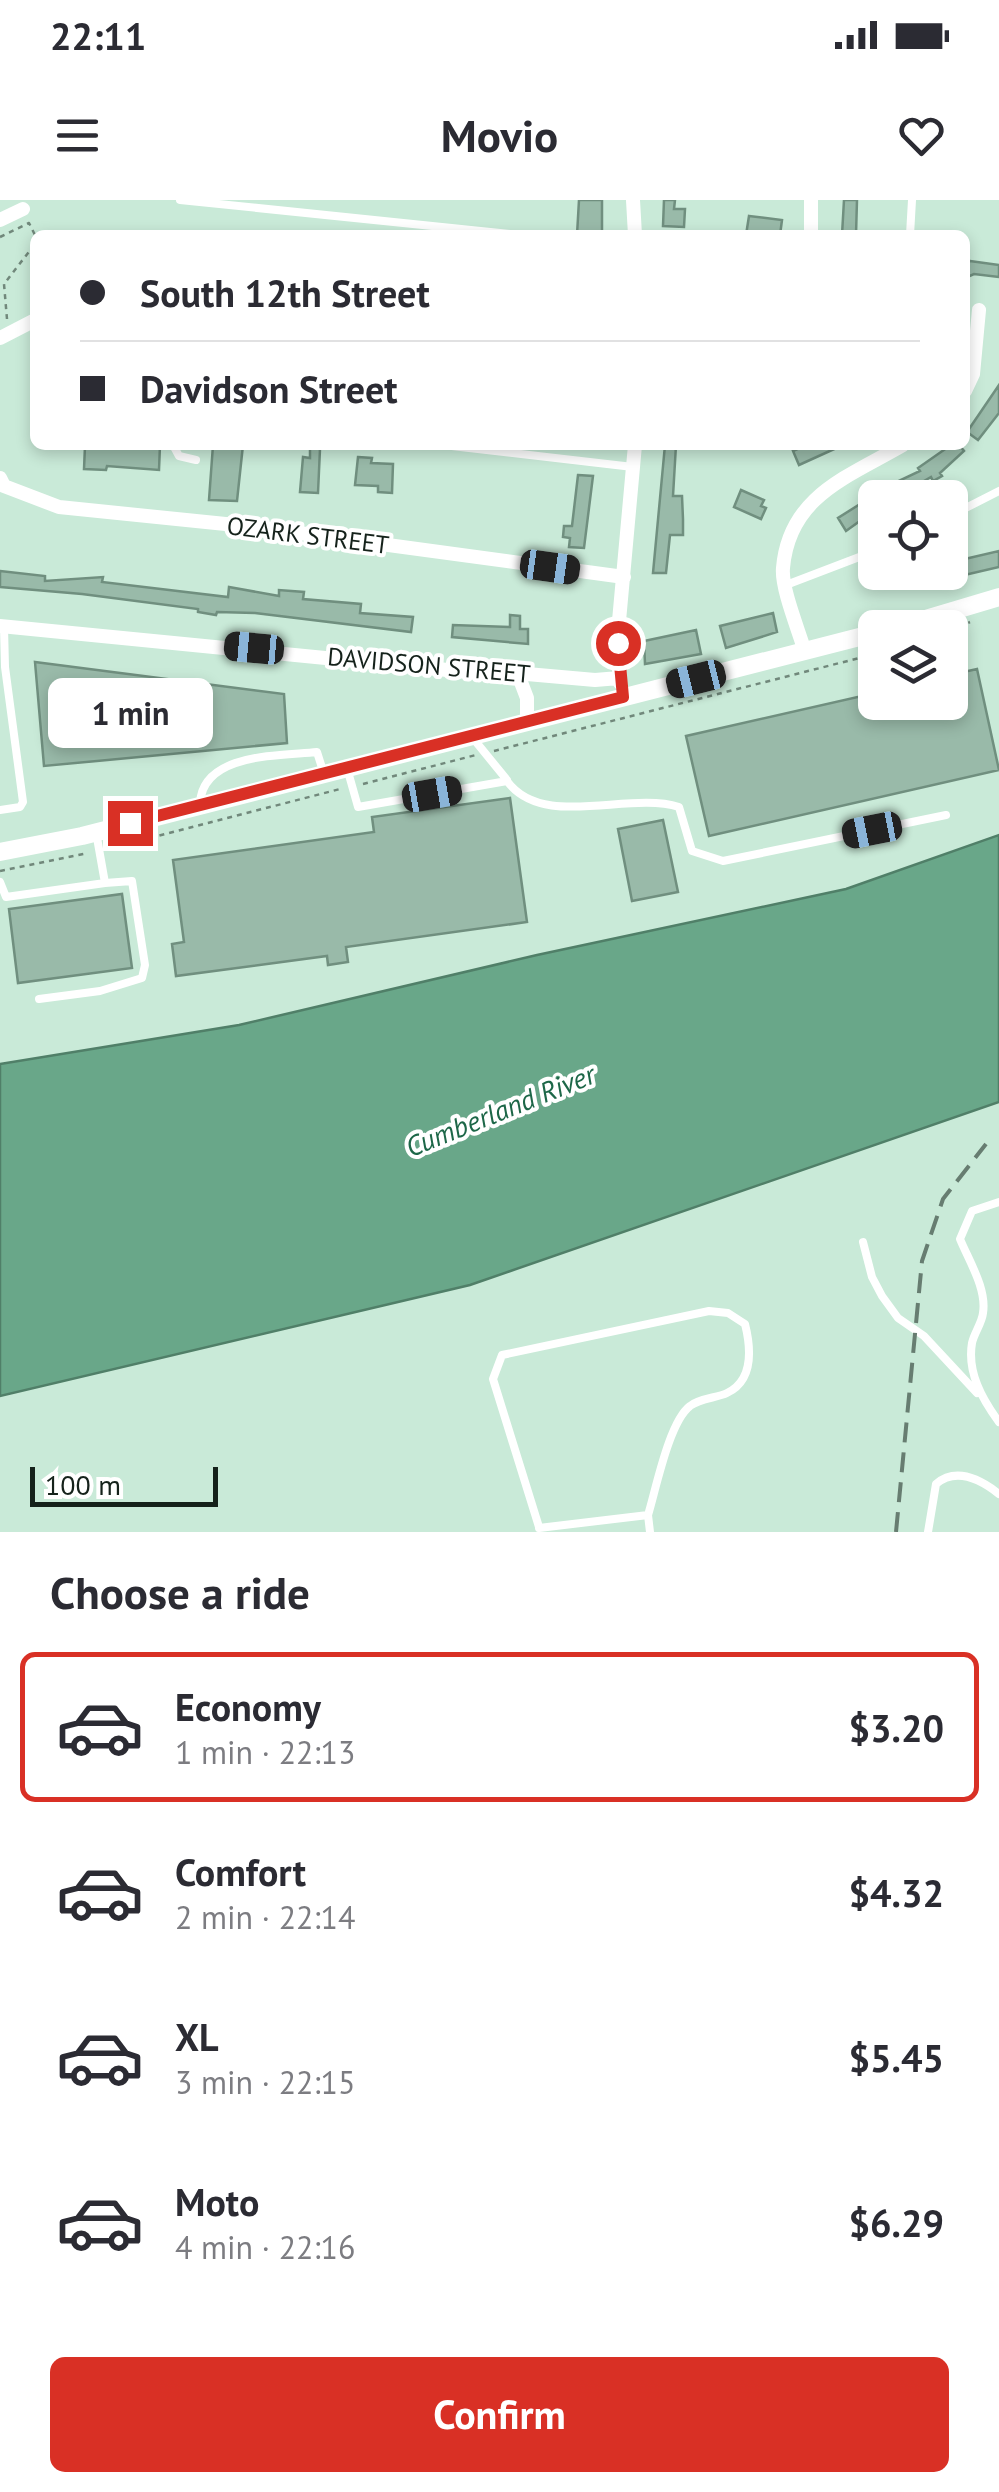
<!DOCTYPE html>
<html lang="en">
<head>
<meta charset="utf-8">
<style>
	body { margin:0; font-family:"PT Sans",sans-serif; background:#f7f7f7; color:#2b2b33; height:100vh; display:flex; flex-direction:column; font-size:38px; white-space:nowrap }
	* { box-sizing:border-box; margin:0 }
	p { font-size:32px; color:#7c7c81 }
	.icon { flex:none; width:55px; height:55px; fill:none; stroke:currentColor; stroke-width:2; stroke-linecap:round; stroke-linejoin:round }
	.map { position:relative; height:1332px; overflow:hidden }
	.details { display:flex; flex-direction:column; background:#fff; flex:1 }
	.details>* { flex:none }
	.guide { position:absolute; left:30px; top:30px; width:940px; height:220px; border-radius:15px; box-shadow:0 5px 15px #0003; display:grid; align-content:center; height:220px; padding:0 50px; background:#fff }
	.tools { position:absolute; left:858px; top:280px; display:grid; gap:20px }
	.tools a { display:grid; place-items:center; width:110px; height:110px; border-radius:15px; background:#fff; box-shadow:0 5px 15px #0003; font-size:50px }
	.scale { position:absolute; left:30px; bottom:25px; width:188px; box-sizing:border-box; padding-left:10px; border:5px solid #15221b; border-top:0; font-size:28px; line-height:35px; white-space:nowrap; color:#15221b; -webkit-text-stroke:8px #fff; paint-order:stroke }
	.end { position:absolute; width:45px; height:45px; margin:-22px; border:12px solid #d93025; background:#fff; box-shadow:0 0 0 5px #fff }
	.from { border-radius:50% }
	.bubble { position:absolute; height:70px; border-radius:15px; background:#fff; box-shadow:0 5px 15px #0003; font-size:32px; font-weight:700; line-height:70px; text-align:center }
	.car { position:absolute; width:30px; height:60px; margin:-30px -15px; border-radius:12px; box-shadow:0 0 8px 2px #0007; background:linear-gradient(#222 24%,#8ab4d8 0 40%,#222 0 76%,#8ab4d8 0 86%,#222 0) }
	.guide b { display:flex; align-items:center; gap:35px; height:95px; font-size:38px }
	.guide b+b { border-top:2px solid #e1e1e2 }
	.guide i { width:25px; height:25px; background:#2b2b33 }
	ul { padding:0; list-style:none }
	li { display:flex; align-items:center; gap:30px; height:150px; margin:0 20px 15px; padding:0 30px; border:5px solid transparent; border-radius:15px }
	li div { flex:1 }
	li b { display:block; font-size:38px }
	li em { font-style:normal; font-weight:700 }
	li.current { border-color:#d93025 }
	li>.icon { width:90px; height:90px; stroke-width:1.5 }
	h2 { padding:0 50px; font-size:45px; line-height:120px }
	.primary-button { display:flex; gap:20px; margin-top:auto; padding:20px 50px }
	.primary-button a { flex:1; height:115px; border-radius:15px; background:#d93025; color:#fff; font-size:40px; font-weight:700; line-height:115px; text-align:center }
	.status { display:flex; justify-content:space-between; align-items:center; height:70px; padding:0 50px; background:#fff; direction:ltr }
	.status svg { height:28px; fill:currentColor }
	header { display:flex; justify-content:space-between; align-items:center; height:130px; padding:0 50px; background:#fff; font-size:45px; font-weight:700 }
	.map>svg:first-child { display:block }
</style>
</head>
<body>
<div class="status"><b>22:11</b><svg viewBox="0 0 49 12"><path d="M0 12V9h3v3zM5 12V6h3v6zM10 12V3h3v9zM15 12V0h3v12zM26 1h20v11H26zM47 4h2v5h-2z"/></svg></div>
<header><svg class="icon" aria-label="menu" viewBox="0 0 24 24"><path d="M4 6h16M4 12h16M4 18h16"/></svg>Movio<svg class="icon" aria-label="heart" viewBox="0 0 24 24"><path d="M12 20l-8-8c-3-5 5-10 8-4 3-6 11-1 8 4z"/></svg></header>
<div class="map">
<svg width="999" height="1332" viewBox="0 0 999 1332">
	<rect width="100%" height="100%" fill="#c9ead8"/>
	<path fill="#69a789" stroke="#507f68" stroke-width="2.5" d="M999 635V902L470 1085 0 1196V864L239 825 537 755 846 689Z"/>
	<path fill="#99baa9" stroke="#708f7f" stroke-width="2.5" d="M579 0H602V35H577Z
		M664 0H675L674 9H685L684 27 663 26Z
		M844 0H857L856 35H842Z
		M749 16 782 20 780 35H746Z
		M970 61 999 65V77L974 74 965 78V63Z
		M999 185V213L978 240 967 232Z
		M116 245H160L159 270 107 266 106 270 84 269 85 246Z
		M213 245H243L237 301 209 300Z
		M665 245H676L673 296H682L683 319V335H670L666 373H653Z
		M806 245H843L799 265 793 251Z
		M951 245H959L964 251 940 273 942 276 933 281 931 277 895 298H875V310L846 331 838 318 890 285 920 271 918 268Z
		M310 248 320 249 318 293 300 292 303 257 310 258Z
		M358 257 372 258 371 263 393 264 392 293 378 292V286L355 285Z
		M578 275 593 276 584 348 569 347 570 338 563 337 564 326H572Z
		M741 290 764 300 761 306 766 308 761 319 734 307Z
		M999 351V367L926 384 923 372H954L952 362Z
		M0 371 45 376V381L103 377 102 382 228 397 229 387 279 396V390L304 392 303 399 361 404 360 413 413 417 411 432 255 413 217 412 216 415 198 412V409L82 394 0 387Z
		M773 413 777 432 726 448 720 426Z
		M510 415 520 416V429H528V444L452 437 453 425 510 427Z
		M696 430 701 454 645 464 644 441Z
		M35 462 284 494 287 543 44 566Z
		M977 469 999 570 709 636 686 536 875 493V502H950V475Z
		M510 598 527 722 346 747 348 762 328 765 327 756 176 776 172 744 184 742 173 660 374 632 372 617Z
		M663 620 678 692 632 701 618 629Z
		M122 694 132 768 18 783 9 709Z"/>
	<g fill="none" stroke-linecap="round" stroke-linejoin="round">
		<path stroke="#71887b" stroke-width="2.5" stroke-dasharray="5 5" stroke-linecap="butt" d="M0 37 29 23 35 35
			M7 119 4 84 35 44
			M950 431 970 422
			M494 551 875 454
			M363 584 476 555
			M111 648 340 589
			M0 671 88 653"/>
		<path stroke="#fff" stroke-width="8" d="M180 0 519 35
			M910 35 912 0
			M173 245 179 256 196 260
			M443 245 633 267
			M950 316 999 291
			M786 385 875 351
			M472 537 507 580
			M347 568 358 607 507 581C543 630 628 591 679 607L692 651 723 661 946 615
			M200 603C203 553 278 556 317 552L324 574
			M0 610 20 607 23 602 5 467 4 427
			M0 682 6 697 105 683 96 632
			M39 799 100 791 142 778 145 765 132 681 105 683
			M999 1002 972 1011 960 1039C969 1061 987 1089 983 1113 982 1123 974 1133 972 1143 967 1172 982 1199 999 1222
			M863 1042 872 1077 882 1096 898 1118 924 1136 977 1193
			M539 1327 493 1179 502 1155 709 1111 728 1113 745 1124C751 1148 754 1180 727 1193 717 1198 700 1198 690 1206 669 1222 656 1289 648 1315
			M539 1328 648 1315 650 1332
			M928 1332 936 1284C956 1267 980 1279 999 1294"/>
		<path stroke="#fff" stroke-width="14" d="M633 0 635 35
			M0 20 23 9
			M811 35V0
			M0 138 35 120
			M965 191 973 174 979 110
			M0 278 4 286 59 307 255 327 624 377
			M0 426 519 477 527 474 595 480 619 478
			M805 452C799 431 781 388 783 368 789 296 848 277 903 245
			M519 477 527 498V523
			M620 483 617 443 635 245"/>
		<path stroke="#fff" stroke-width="18" d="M895 428 999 397
			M0 652 82 636 875 433"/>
		<path stroke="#677d71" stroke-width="4" stroke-dasharray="20 10" stroke-linecap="butt" d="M896 1332 922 1061 943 999 986 944"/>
	</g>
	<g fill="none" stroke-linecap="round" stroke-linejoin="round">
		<path stroke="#d93025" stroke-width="12" d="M130 623 623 497 618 443"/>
	</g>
	<g text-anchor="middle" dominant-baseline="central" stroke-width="8" stroke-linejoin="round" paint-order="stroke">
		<g font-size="25" fill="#15221b" stroke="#fff">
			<text transform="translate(308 335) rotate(7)">OZARK STREET</text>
			<text transform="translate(429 465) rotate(5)">DAVIDSON STREET</text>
		</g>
		<g font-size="28" font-style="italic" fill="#1d6748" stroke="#fff">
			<text transform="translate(500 910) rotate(-22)">Cumberland River</text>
		</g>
	</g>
</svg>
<div class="tools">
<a><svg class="icon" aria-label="locate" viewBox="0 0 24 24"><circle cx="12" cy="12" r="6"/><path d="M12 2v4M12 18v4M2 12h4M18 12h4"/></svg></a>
<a><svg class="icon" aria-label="layers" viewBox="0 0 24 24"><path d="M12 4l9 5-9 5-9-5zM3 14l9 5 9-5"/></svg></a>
</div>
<div class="scale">100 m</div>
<i class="end from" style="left:618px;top:443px"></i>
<i class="end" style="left:130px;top:623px"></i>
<div class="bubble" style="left:48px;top:478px;width:165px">1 min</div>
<i class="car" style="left:550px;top:367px;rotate:98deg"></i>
<i class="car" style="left:254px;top:448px;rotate:275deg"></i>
<i class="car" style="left:696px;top:479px;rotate:256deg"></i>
<i class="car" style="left:432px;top:594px;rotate:80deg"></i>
<i class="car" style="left:872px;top:630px;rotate:259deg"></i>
<div class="guide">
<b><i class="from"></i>South 12th Street</b>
<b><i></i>Davidson Street</b>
</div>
</div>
<section class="details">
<h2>Choose a ride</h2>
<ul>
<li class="current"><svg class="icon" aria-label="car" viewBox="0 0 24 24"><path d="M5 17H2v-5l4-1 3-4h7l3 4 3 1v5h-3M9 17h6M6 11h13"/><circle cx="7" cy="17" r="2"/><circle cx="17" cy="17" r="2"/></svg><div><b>Economy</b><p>1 min · 22:13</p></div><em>$3.20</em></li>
<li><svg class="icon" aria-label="car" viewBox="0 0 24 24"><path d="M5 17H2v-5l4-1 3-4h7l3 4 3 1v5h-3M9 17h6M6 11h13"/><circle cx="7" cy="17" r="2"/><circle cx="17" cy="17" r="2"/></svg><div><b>Comfort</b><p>2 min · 22:14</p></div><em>$4.32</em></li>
<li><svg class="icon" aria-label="car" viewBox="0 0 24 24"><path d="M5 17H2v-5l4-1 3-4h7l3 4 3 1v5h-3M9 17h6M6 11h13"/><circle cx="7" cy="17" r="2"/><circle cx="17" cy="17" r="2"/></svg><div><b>XL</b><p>3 min · 22:15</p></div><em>$5.45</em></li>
<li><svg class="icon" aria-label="car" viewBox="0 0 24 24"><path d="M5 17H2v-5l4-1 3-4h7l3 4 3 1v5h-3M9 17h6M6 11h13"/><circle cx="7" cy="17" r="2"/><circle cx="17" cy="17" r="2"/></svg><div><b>Moto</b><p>4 min · 22:16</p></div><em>$6.29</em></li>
</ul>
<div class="primary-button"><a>Confirm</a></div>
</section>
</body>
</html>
